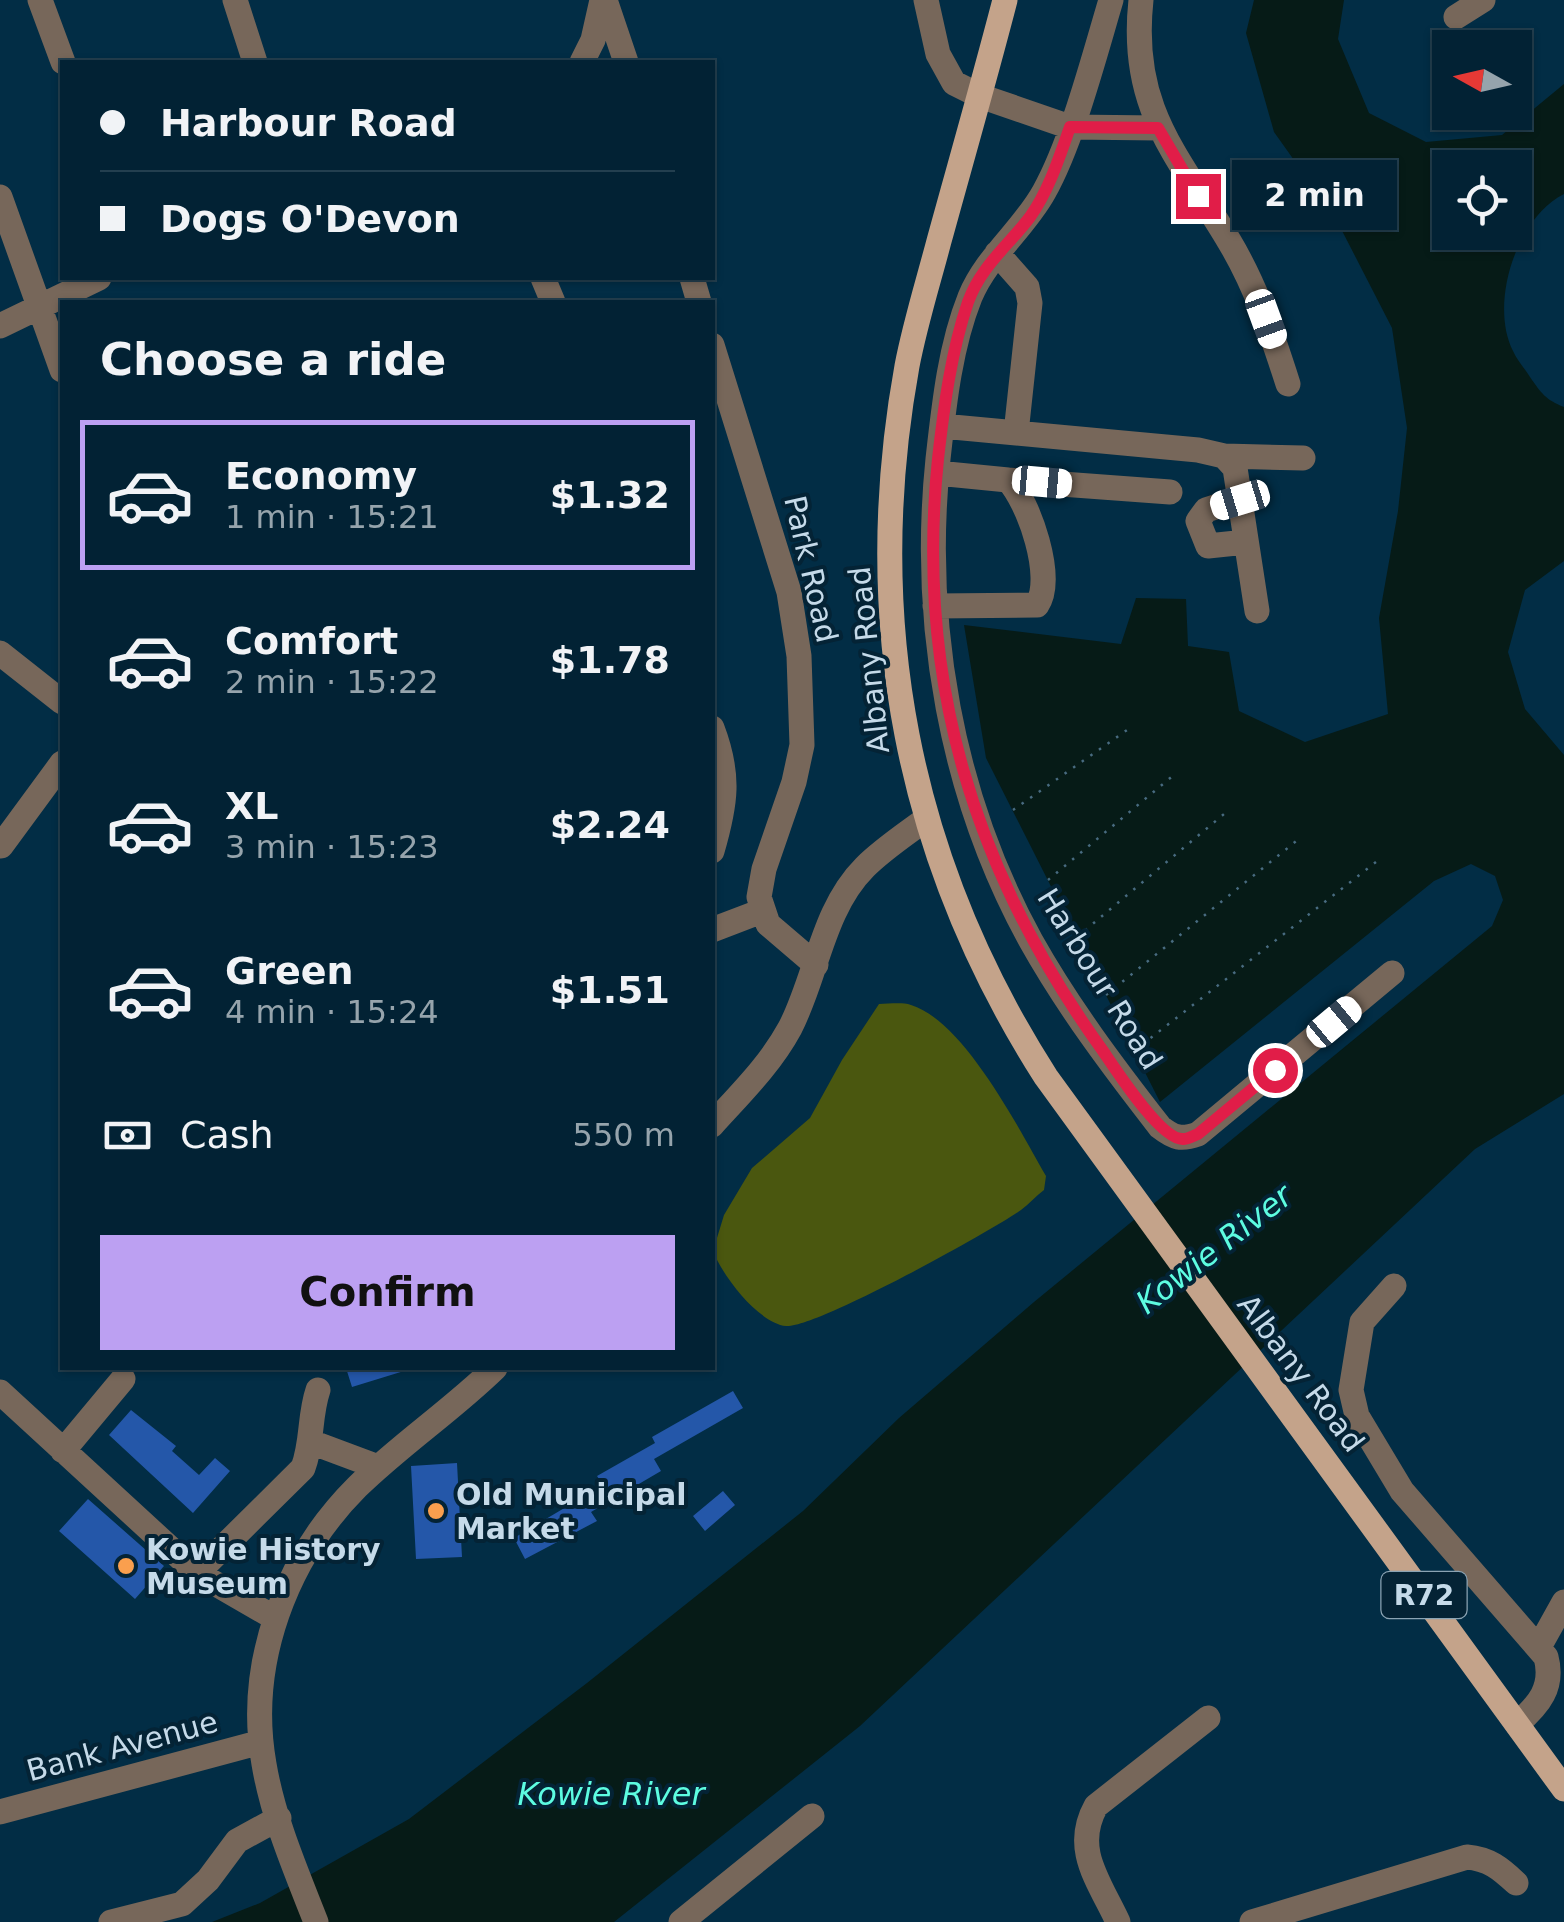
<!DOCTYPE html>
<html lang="en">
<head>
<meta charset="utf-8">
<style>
	body { margin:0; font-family:"DejaVu Sans",sans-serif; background:#0c2a3c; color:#f1f3f6; height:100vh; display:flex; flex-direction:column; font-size:38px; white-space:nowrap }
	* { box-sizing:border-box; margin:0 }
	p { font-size:32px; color:#96a4ac }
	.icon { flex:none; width:55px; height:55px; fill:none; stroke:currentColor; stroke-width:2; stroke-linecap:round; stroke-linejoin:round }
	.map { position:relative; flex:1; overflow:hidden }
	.side { position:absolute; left:60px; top:300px; width:655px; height:1070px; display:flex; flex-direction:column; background:#022234; border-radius:0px; box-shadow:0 2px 8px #0004,0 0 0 2px #233f4f }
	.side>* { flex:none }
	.top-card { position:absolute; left:60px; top:60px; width:655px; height:220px; border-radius:0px; box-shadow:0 2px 8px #0004,0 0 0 2px #233f4f; display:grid; align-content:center; height:220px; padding:0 40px; background:#022234 }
	.needle { width:65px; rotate:278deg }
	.controls { position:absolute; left:1432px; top:30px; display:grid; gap:20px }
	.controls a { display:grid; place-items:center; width:100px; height:100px; border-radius:0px; background:#022234; box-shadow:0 2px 8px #0004,0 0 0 2px #233f4f; font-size:50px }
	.end { position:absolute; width:45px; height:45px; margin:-22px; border:12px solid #e11d48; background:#fff; box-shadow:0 0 0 5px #fff }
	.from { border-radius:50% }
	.bubble { position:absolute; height:70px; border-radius:0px; background:#022234; box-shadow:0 2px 8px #0004,0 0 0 2px #233f4f; font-size:32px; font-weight:600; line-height:70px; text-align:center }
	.car { position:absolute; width:30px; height:60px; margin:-30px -15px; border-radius:12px; box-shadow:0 0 8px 2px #0007; background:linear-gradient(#fff 24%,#345 0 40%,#fff 0 76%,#345 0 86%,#fff 0) }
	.top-card b { display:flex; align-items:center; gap:35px; height:95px; font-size:38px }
	.top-card b+b { border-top:2px solid #233f4f }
	.top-card i { width:25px; height:25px; background:#f1f3f6 }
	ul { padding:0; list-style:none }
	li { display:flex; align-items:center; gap:30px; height:150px; margin:0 20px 15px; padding:0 20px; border:5px solid transparent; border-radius:0px }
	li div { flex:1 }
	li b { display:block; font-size:38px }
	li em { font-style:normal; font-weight:600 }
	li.current { border-color:#bca0f2 }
	li>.icon { width:90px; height:90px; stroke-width:1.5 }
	h2 { padding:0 40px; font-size:45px; line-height:120px }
	.pay { display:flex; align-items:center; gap:25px; height:110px; padding:0 40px; font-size:38px }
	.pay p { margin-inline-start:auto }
	.cta { display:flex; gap:20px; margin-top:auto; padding:20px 40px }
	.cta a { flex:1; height:115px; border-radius:0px; background:#bca0f2; color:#111; font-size:40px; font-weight:600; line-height:115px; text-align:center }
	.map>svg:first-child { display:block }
</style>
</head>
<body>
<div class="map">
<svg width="1564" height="1922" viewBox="0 0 1564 1922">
	<rect width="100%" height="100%" fill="#022d45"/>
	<path fill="#4a570f" d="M879 1004C889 1004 902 1002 911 1005 964 1021 1019 1129 1046 1176L1044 1190C1036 1196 1029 1204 1021 1210 992 1231 814 1329 786 1326 758 1323 722 1275 713 1251L724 1215 752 1168 810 1118 842 1060Z"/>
	<path fill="#061b17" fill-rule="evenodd" d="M1254 0H1344L1338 39 1369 113 1426 142 1502 135 1564 84V194C1516 218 1489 304 1513 351 1517 360 1525 369 1530 377 1541 393 1546 400 1564 407V561L1525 590 1508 652 1525 709 1564 755V1094L1475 1149 860 1726 614 1922H212L260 1903 409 1819 587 1683 803 1511 899 1418 1034 1302 1492 926 1503 900 1495 876 1471 864 1434 881 1160 1102 986 758 964 625 1121 644 1136 598 1186 599 1188 646 1229 652 1239 711 1305 742 1388 714 1379 618 1398 511 1407 428 1392 328 1336 219 1274 132 1246 33ZM1450 168H1515V232H1450Z"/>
	<path fill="#2457a9" d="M346 1368H404V1371L352 1387Z
		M733 1391 743 1408 654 1459 661 1471 591 1512 597 1521 525 1559 514 1538 603 1485 597 1476 655 1443 652 1437Z
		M131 1410 176 1446 172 1451 199 1475 215 1458 230 1471 193 1513 109 1435Z
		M457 1463 462 1557 416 1559 411 1466Z
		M723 1491 735 1505 705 1531 693 1516Z
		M88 1499 164 1566 135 1599 59 1531Z"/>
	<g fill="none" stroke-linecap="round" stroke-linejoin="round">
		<path stroke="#486b80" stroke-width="2.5" stroke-dasharray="2.5 8" stroke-linecap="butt" d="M1013 810 1127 730
			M1048 880 1175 774
			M1077 937 1224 814
			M1106 995 1300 838
			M1134 1051 1376 862"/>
		<path stroke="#77675a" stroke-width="25" d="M40 0 63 62
			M235 0 255 62
			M605 0 626 62
			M926 0 938 54 954 83 980 96 1070 127 1159 128
			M1111 0C1094 57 1072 142 1044 192 1023 230 987 256 970 297 950 347 944 405 938 459 921 624 951 796 1031 941 1068 1007 1114 1068 1160 1127 1174 1138 1181 1140 1198 1134L1392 973
			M1141 0C1129 109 1178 155 1229 241 1256 286 1272 334 1288 384
			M1456 17 1483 0
			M582 62 593 40 602 0
			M0 197 62 370
			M997 253 1027 287 1030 303 1016 433
			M543 278 553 302
			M692 278 699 302
			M0 326 99 278
			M712 345 789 592 799 656 802 745 794 782 764 869 759 897 768 924 816 965
			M942 426 1198 450 1224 456 1235 468 1257 611
			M1224 456 1303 458
			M1008 480 1170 492
			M1240 499 1206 510 1198 521 1208 546 1246 542
			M935 606 1037 605C1055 578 1029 502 1008 480L937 473
			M0 653 62 702
			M712 728C730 775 726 803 712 851
			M1 846 62 763
			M712 930 762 911
			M712 1125C740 1094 770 1065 790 1028 817 976 822 910 865 867 883 849 906 834 926 819
			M1394 1286 1362 1322 1351 1390 1357 1416 1402 1491 1546 1657C1554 1687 1539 1705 1517 1724
			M0 1392 197 1573 275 1618
			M311 1442 378 1467
			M63 1451 123 1379
			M197 1573 303 1468C313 1442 309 1416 318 1390
			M1539 1647 1564 1602
			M0 1812 261 1742
			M111 1922 182 1904 208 1880 237 1841 279 1818
			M316 1922C296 1871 273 1818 264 1764 246 1663 286 1558 357 1487 401 1444 452 1410 495 1368
			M681 1922 812 1816
			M1118 1922C1099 1881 1072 1849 1096 1806L1208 1718
			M1252 1922 1467 1857C1489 1859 1500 1868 1516 1883"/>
		<path stroke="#c4a38a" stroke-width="25" d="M1005 0C984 81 961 161 939 241 928 283 915 324 907 366 861 620 907 860 1046 1077L1564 1789"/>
	</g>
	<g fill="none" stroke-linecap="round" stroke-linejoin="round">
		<path stroke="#e11d48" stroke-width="12" d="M1198 196 1158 128 1070 127C1059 158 1049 190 1030 217 1008 246 981 266 968 302 951 352 944 406 938 459 915 680 974 872 1103 1051 1116 1070 1161 1140 1183 1139 1188 1139 1193 1136 1198 1134L1275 1070"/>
	</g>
	<g fill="#fa9f4e" stroke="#042335" stroke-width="4">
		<circle cx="436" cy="1511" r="10"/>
		<circle cx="126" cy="1566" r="10"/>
	</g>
	<g text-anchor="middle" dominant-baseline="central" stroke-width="8" stroke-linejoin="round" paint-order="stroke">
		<rect fill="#042335" stroke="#8ba3b3" stroke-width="2.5" x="1381.5" y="1572" width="85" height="46" rx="8"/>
		<g font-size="28" font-weight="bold" fill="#c5dae9">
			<text x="1424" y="1595">R72</text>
		</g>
		<g font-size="30" fill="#c5dae9" stroke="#042335">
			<text transform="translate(811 569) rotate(77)">Park Road</text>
			<text transform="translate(869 660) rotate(-96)">Albany Road</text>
			<text transform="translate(1100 979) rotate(58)">Harbour Road</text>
			<text transform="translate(1301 1373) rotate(53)">Albany Road</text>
			<text transform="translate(122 1746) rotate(-15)">Bank Avenue</text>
		</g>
		<g font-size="30" font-weight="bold" fill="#c5dae9" stroke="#042335" text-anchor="start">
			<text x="456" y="1494">Old Municipal<tspan x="456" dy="34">Market</tspan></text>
			<text x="146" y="1549">Kowie History<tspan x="146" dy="34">Museum</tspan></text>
		</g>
		<g font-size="32" font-style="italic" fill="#5dfce1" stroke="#042335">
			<text transform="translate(1214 1249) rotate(-38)">Kowie River</text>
			<text x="611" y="1794">Kowie River</text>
		</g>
	</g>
</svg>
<div class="controls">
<a><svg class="needle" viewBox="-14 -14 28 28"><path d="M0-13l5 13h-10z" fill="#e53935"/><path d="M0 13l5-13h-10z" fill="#96a4ac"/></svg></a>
<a><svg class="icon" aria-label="locate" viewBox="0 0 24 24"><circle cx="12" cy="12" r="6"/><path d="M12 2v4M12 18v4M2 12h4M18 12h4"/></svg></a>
</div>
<i class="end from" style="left:1275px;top:1070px"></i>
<i class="end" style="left:1198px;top:196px"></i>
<div class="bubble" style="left:1232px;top:160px;width:165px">2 min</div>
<i class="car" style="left:1266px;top:319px;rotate:160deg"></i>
<i class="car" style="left:1042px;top:482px;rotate:95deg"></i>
<i class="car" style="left:1240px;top:500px;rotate:253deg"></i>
<i class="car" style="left:1334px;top:1022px;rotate:50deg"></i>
<div class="top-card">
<b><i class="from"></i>Harbour Road</b>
<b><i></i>Dogs O'Devon</b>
</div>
<section class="side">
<h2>Choose a ride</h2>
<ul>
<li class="current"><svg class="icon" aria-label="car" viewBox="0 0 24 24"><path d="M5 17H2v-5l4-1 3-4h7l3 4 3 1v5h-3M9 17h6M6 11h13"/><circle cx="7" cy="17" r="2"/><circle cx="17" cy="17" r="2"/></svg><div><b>Economy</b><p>1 min · 15:21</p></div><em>$1.32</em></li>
<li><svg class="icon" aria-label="car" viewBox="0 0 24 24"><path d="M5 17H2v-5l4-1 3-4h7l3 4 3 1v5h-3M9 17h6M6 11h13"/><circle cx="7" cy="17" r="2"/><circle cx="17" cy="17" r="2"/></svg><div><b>Comfort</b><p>2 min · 15:22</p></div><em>$1.78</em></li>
<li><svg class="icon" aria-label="car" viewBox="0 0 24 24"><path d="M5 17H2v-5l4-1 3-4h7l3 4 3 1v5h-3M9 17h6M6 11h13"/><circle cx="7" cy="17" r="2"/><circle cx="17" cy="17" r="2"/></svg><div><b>XL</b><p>3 min · 15:23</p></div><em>$2.24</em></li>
<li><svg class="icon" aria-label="car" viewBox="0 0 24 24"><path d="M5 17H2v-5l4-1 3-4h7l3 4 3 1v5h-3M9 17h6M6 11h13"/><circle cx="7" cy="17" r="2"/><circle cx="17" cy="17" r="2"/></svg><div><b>Green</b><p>4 min · 15:24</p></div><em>$1.51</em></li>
</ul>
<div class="pay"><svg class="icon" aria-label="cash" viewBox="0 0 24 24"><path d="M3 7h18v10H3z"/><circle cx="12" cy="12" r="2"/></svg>Cash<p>550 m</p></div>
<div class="cta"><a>Confirm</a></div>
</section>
</div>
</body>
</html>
